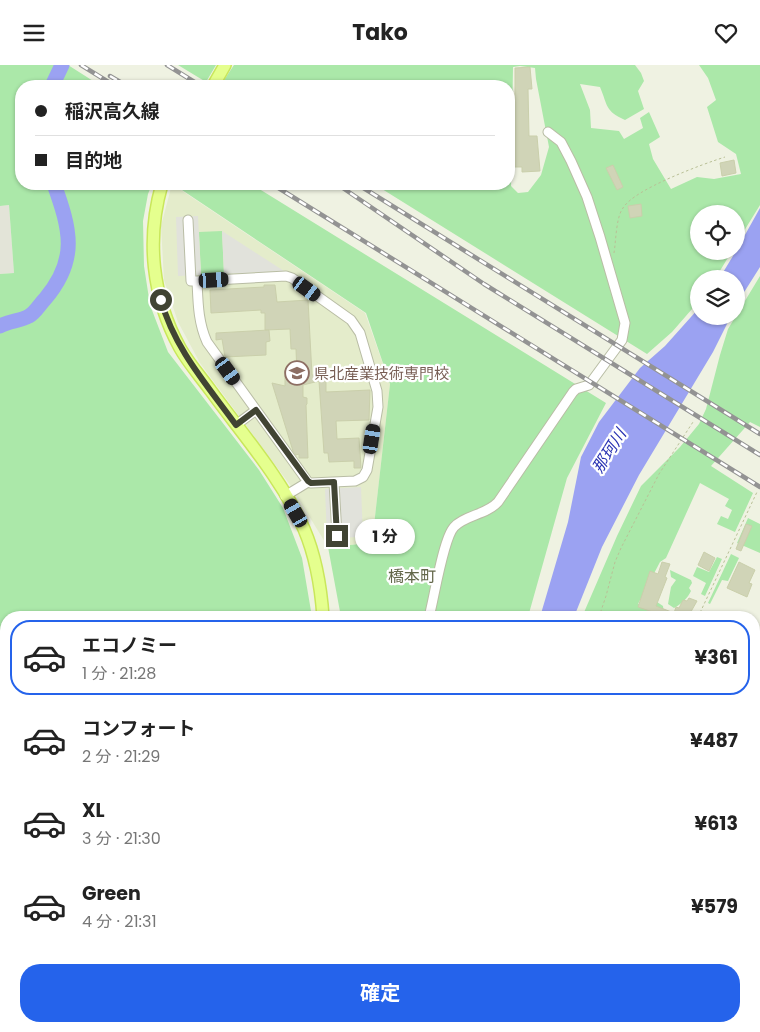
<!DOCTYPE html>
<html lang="ja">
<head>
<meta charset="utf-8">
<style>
	body { margin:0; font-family:Poppins,"Noto Sans JP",sans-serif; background:#f2f2f2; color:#222; height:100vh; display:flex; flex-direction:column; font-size:19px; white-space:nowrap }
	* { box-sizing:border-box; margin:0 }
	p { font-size:16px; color:#767676 }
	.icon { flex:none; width:28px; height:28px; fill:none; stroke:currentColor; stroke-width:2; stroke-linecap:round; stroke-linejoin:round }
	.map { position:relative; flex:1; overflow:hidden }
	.details { position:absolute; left:0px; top:546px; width:760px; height:421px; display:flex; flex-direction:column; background:#fff; border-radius:20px 20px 0 0; box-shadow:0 1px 4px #0004 }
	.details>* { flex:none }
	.banner { position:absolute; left:15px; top:15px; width:500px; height:110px; border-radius:20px; box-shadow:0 1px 4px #0004; display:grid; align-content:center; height:110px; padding:0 20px; background:#fff }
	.buttons { position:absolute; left:690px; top:140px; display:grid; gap:10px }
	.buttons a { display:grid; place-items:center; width:55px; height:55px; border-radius:50%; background:#fff; box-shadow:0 1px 4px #0004; font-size:25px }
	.end { position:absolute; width:22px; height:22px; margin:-11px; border:6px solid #414433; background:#fff; box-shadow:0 0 0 2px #fff }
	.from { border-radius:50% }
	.bubble { position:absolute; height:35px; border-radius:18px; background:#fff; box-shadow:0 1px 4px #0004; font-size:16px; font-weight:700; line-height:35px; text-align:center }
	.car { position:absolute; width:15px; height:30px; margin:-15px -8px; border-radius:6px; box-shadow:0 0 4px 1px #0007; background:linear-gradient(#222 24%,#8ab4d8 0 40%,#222 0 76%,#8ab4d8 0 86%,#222 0) }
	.banner b { display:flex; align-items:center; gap:18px; height:48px; font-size:19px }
	.banner b+b { border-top:1px solid #e0e0e0 }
	.banner i { width:12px; height:12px; background:#222 }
	ul { padding:9px 0 0; list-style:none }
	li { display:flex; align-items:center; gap:15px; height:75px; margin:0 10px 8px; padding:0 10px; border:2px solid transparent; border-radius:20px }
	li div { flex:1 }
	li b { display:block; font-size:19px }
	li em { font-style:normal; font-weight:700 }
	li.active { border-color:#2563eb }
	li>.icon { width:45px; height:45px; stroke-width:1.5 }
	.action { display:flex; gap:10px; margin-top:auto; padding:10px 20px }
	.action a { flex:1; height:58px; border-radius:20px; background:#2563eb; color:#fff; font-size:20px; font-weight:700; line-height:58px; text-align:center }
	header { display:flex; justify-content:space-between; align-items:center; height:65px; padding:0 20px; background:#fff; font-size:22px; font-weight:700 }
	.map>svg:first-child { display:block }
</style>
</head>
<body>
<header><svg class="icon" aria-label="menu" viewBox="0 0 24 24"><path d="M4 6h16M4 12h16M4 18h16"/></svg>Tako<svg class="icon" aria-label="heart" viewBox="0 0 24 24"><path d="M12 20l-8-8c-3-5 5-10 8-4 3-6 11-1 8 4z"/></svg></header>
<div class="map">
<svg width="760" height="967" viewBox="0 0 760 967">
	<rect width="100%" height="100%" fill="#eff2e2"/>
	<path fill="#e3e4d8" d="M9 140 14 208 0 209V141Z"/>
	<path fill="#e4eccb" d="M172 119 365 248 390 319 372 478 328 482 290 420 200 298 178 257 164 215 161 161Z"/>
	<path fill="#abe8a9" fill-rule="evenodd" d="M0 0H68L101 21H21V119H152L148 129 143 156 144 201 150 240 168 287 259 405 283 443 302 493 312 552H6V647L0 646V209L14 208 9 140 0 141Z
		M178 0H216L206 17Z
		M234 0H635L641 8 644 16 638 26 644 44 625 55C605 46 608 41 600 22L580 19 590 45 591 63 619 66 624 74 643 63 640 53 649 47 660 72 649 79 653 94 671 124 697 112 714 114 741 109 736 89 718 77 707 42 716 35 708 13 699 0H760V140L736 179V149H699V186H732L715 214H699V236L672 267 647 289 374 119H509V21H220ZM520 1 535 3 536 14 549 82 541 110 528 127 518 128 511 121 513 2Z
		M173 119H251L606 338 567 413 528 552H341L328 482 372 478 390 319 366 248Z
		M222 166 224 209 201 210 199 167Z
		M760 211V362L750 357 711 401 753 428 735 467 717 459 721 451 728 454 732 445 725 441 729 434 700 418 666 493 660 497 638 539 657 537 663 541 664 549 670 552H582L617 471 641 421 680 382 699 359 706 344 720 290 728 264Z
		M748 453 760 459V488L737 478Z
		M731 489 739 493 728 516 722 515 710 539 708 538Z
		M717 492 722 494 705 531 701 529 706 518 693 511 697 502 709 507Z
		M670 505 691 515 692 518 689 523 691 526C688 533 680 540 674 543L668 539 671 522 676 515 671 512Z
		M754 688 760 691V749L754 748Z
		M0 814 6 818V888L0 883Z
		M6 904V961H233L227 967H0V912Z
		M393 961H462L464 962 462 967H388Z"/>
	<path fill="#e1e2db" d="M198 151 201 210 178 211 176 152Z
		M222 166 284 206 224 209Z
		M361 422 363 472 327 473 325 424Z"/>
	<path fill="#9ba2f2" d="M760 143V202L736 240V214H719L736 186Z
		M699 243V251H731L713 287 639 410 602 482 574 552H540L568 457 581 392 599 357 640 303 665 281Z
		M275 961H351L331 967H268Z"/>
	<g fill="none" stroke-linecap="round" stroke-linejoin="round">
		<path stroke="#9ba2f2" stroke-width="2.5" d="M382 967 383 961"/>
		<path stroke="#9ba2f2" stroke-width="15" d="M52 21 62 0
			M0 261C9 256 21 256 29 251 35 248 40 239 45 234 79 194 70 164 54 119"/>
	</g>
	<path fill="#d0d4b7" stroke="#cacfab" d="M530 2 532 24H528L529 71H537L540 106 522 107V102H515V3Z
		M734 95 736 108 722 111 720 98Z
		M613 100 623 122 617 125 606 103Z
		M641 139 642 151 630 153 628 141Z
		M264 220H275L277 237 308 235 312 310H319V304H325V310L336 309V313L326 315V327L370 325 369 355 336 356 337 374 359 373 361 403H354V396L329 397 328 388H324L319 316 303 320V332L307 333V339L306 340 308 393H299V389L296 390 293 386 272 318 285 321V311L297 310 296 284H291L290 264 265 265V248H261V245L211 248 210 225 264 222Z
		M269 265 270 276 266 277V290L225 292 222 274 216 275V268Z
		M746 459 752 461 741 486 736 484Z
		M704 487 715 493 709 506 698 500Z
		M662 497 670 499 665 512 667 513 656 541 674 548 676 542 679 543 683 535 687 536 689 533 697 536 688 552H667L638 542 650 506 658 509Z
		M739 497 755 505 749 518 752 519 747 532 727 523Z"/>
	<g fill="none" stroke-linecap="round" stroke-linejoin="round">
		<g stroke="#b9bda5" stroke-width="11">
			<path id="minor" d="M188 155 191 216H197L286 211 292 213 351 255 360 268 377 326 378 342 367 405 363 412 355 416 311 418 308 417 207 277C198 257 198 237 197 216
				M236 360 256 345
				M334 417 337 471
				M285 431 308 417
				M429 552C434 534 443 474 454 462 465 450 486 450 498 437L573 327 576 324 589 320 622 275 625 258 600 172 587 132 571 96 561 77 548 67
				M754 586 760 574
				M754 597 760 600
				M754 644 760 647
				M0 715 6 709
				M754 810 760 812
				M0 812 6 816
				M0 826 6 819
				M754 863 760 865
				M754 893 760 872
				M598 961 606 967
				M531 967 534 961
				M549 967 553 961
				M567 967 570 961
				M718 967 722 961"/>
		</g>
		<g stroke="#c9e75b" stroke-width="14">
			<path id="major" d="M213 21 225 0
				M162 119C146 174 152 232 180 283 189 299 201 312 211 326 243 370 282 414 304 464 316 492 321 523 323 552
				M0 654H6
				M700 961 709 967
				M51 967 56 961"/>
		</g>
		<path stroke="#b9c096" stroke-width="1" stroke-dasharray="2.5 2.5" stroke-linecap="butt" d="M614 188C616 176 616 152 623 143 634 124 703 99 725 92
			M599 552 606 531 615 497 621 483 659 409 693 357
			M698 552 757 427
			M420 967 422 961"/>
		<use href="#minor" stroke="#fff" stroke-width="9"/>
		<use href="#major" stroke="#e5ff8e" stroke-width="11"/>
		<g stroke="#939393" stroke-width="4.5">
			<path id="rail" d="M81 0 115 21
				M167 0 201 21
				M110 11 127 21
				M272 119 760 422
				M337 119 484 219 760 390
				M357 119 760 369"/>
		</g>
		<use href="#rail" stroke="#fff" stroke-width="2.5" stroke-dasharray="8" stroke-linecap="butt"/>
	</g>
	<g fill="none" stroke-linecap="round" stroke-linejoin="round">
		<path stroke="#414433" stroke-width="6" d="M161 235C174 283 207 320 236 360L256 345 308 416 311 418 334 417 337 471"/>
	</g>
	<defs>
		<g id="school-ring" transform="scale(1.25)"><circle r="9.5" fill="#fff" stroke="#8d6e63" stroke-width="1.5"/><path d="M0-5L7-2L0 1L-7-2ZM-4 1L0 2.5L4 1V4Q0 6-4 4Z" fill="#8d6e63"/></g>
	</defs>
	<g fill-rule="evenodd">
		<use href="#school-ring" x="297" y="308"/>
	</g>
	<g text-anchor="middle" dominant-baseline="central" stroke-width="4.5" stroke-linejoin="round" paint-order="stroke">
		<g font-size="15" fill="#785e54" stroke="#fff" text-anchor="start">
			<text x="314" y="308">県北産業技術専門校</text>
		</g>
		<g font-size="16" font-style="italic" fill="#2932b2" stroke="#fff">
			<text transform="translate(609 386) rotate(-58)">那珂川</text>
		</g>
		<g font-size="16" fill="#63674a" stroke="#fff">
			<text x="412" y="511">橋本町</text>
		</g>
	</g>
</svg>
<div class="buttons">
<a><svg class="icon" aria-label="locate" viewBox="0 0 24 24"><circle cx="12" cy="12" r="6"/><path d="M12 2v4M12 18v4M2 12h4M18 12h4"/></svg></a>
<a><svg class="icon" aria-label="layers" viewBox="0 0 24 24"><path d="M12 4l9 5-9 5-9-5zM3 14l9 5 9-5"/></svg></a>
</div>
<i class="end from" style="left:161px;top:235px"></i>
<i class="end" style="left:337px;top:471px"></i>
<div class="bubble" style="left:355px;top:454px;width:60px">1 分</div>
<i class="car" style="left:214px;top:215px;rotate:87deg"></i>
<i class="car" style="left:307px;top:224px;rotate:126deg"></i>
<i class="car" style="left:228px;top:306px;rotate:144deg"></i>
<i class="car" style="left:372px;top:374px;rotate:9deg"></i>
<i class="car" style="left:296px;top:448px;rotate:330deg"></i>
<div class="banner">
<b><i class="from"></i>稲沢高久線</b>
<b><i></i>目的地</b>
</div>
<section class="details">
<ul>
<li class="active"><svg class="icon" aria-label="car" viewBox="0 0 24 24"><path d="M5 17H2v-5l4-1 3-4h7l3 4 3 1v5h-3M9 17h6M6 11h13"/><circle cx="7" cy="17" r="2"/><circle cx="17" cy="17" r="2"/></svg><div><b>エコノミー</b><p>1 分 · 21:28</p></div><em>¥361</em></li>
<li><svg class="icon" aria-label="car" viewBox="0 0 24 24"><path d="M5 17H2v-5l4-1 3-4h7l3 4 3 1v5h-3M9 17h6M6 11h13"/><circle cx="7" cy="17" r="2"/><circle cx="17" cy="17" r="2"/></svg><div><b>コンフォート</b><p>2 分 · 21:29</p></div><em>¥487</em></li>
<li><svg class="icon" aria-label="car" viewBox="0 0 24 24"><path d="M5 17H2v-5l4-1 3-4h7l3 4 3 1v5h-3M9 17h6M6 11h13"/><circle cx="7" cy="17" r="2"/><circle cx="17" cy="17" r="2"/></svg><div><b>XL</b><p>3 分 · 21:30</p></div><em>¥613</em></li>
<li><svg class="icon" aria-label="car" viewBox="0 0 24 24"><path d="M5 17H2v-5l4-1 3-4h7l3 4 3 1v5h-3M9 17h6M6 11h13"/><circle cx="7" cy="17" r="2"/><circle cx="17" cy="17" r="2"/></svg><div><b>Green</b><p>4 分 · 21:31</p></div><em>¥579</em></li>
</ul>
<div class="action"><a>確定</a></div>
</section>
</div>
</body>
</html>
